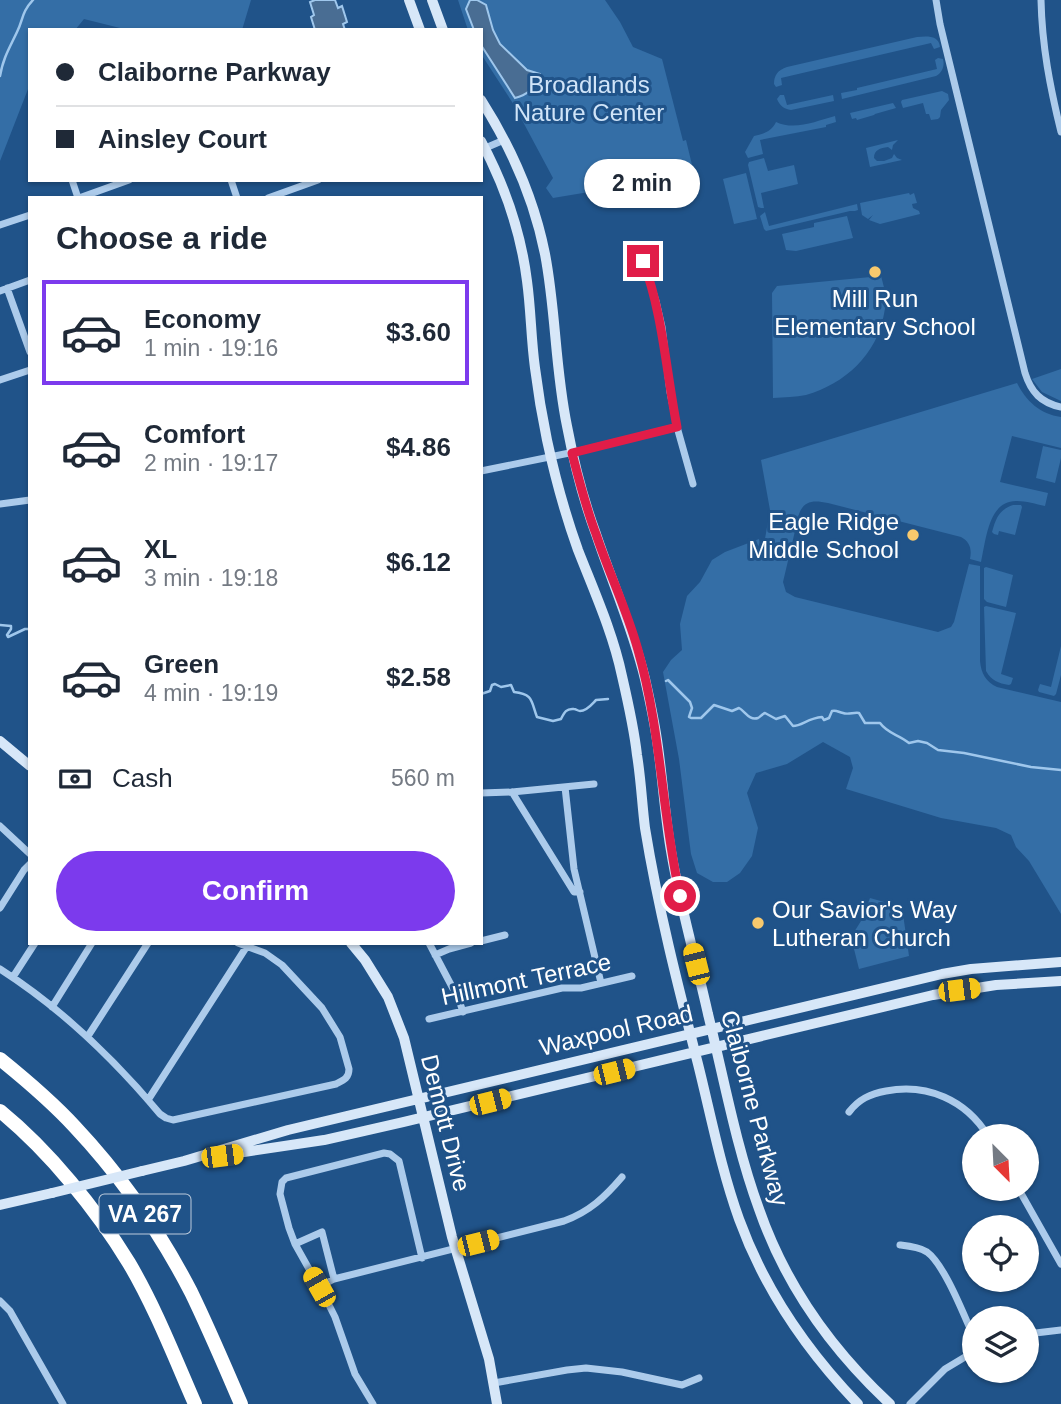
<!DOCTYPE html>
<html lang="en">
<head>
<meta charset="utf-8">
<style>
	body { margin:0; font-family:Helvetica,sans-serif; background:#f2f2f3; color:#1f2937; height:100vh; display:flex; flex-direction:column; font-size:26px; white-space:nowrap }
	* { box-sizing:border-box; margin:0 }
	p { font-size:23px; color:#747a83 }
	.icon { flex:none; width:38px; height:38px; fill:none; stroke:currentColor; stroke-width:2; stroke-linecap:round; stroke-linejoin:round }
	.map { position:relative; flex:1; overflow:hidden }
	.drawer { position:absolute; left:28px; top:196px; width:455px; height:749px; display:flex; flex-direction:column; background:#fff; border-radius:0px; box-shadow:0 2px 5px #0004 }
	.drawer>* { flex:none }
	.banner { position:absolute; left:28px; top:28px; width:455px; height:154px; border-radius:0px; box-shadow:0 2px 5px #0004; display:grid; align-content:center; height:154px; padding:0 28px; background:#fff }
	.needle { width:46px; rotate:156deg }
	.fabs { position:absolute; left:962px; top:1124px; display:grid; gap:14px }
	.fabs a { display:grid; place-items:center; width:77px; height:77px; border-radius:50%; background:#fff; box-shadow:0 2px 5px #0004; font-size:35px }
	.end { position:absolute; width:32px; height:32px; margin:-16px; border:9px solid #e11d48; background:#fff; box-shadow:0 0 0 4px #fff }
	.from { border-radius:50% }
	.bubble { position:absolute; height:49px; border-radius:24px; background:#fff; box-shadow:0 2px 5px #0004; font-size:23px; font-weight:600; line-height:49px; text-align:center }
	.car { position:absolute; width:21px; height:42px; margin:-21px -10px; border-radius:9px; box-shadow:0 0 5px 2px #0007; background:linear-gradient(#f5c518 24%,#345 0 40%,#f5c518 0 76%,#345 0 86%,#f5c518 0) }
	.banner b { display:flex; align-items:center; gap:24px; height:66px; font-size:26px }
	.banner b+b { border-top:2px solid #e0e1e3 }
	.banner i { width:18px; height:18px; background:#1f2937 }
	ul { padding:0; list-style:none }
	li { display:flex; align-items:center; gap:21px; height:105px; margin:0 14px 10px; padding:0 14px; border:4px solid transparent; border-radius:0px }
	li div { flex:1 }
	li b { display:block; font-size:26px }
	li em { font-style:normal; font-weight:600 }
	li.selected { border-color:#7c3aed }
	li>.icon { width:63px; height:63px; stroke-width:1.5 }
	h2 { padding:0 28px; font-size:32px; line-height:84px }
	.pay { display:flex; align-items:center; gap:18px; height:77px; padding:0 28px; font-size:26px }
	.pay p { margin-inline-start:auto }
	.button { display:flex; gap:14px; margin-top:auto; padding:14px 28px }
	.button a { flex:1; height:80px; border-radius:42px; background:#7c3aed; color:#fff; font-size:28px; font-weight:600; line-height:80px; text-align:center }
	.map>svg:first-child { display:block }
</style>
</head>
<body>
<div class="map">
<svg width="1061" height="1404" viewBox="0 0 1061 1404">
	<rect width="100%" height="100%" fill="#205389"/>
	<path fill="#346ea6" d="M0 0H251L242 30H128L84 19 75 30H30V84L0 161Z
		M458 0H605L620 22 633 47 662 59 683 141 686 140 694 173 688 176 658 185 625 184 595 191 553 198 546 188 553 178 514 105 481 54V30H468Z
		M917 37C927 36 939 35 940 47L934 49 931 43 781 78 782 85 776 87 774 84C774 75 778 70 787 67Z
		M938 58 943 59C945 66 942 73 936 76L842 99 841 93 857 90V88L937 69 935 60Z
		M942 91 948 94 949 100 941 110 940 117 938 119 931 120 929 114H926L923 103 903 108 901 102 902 100Z
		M780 95H784L787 105 833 95 834 101 791 110C784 109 780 106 777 99Z
		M893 103 896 108 875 114 874 115 857 120 856 118 852 119 850 113Z
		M835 116 836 122 826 125V127L760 140 763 154 748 158 745 152 754 136C764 134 772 131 776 122 795 131 816 121 835 116Z
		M898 140 893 145 892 150 888 147C880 148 874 150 874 158L877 161H884L892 158 894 154 897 158 902 160 870 167 866 148Z
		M764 158 768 171 794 165 798 184 761 193 764 208H761L758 207 748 165 749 162Z
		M746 173 757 219 734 224 723 179Z
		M909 193 910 195 914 193 917 203 912 204 913 208 919 211 920 214 880 224 869 220 873 215 868 219 862 215 860 203Z
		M857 204 858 210 855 211H850L766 231 764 229 760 216 765 212 769 226Z
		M847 216 853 238 796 251 786 250 782 234 814 227V223Z
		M881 276C883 283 885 291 886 298 886 303 885 308 884 314 877 354 845 384 806 395 796 397 784 397 773 398L772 293 777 286Z
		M1061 369V401L1042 392 1032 379Z
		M1017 383C1026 401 1040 414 1061 417V448L1012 436 1000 482 1048 493 1045 506C1036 504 1026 501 1017 501 988 500 986 541 981 562L970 559C972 549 970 542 961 537L828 503C814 500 804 500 799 514L783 582 786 592 795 597 938 632 951 627 954 622 969 564 980 566V661C981 673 986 682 997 687L1061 702V914L1029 861 1016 847 1011 835 996 828 941 818 846 789 853 768 850 757 823 742 787 764 756 773 747 793 758 828 752 856 740 873 727 882H713L697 873 691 854 679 759 663 672 671 660 682 650 680 624 687 596 700 582 712 560 725 552 759 539 762 556 770 510 761 460Z
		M1043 446 1061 450V458L1055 483 1036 478Z
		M1013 505H1021L1022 507 1015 535 999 531 998 535 994 534 992 532C996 518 999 510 1013 505Z
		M986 567 1013 575 1006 607 987 602 984 599V568Z
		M986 606 1016 613 1001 674 1013 678 1011 684 1009 685C998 683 992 681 986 671L984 607Z
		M1061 646V675L1056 694 1054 696 1039 692 1038 690 1040 684 1051 687Z
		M870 898 902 907 909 956 859 969 851 937 861 921Z"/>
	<path fill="#496d93" stroke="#9fc7ec" stroke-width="2" d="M315 0H335L338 8 342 6 347 22 343 24 345 30H315L311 17 314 15 310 2Z
		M470 0H477L486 5 493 30 500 44 527 70 540 74V79C533 89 527 95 515 98L481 45V30H474L466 9Z"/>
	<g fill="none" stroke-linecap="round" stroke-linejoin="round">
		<path stroke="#9fc7ec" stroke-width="2.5" d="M0 76C3 58 10 47 17 32 24 18 21 13 33 0
			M0 625 11 626V629L7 635 8 637 25 629H30
			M666 681 668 680 690 702 692 708 689 717 691 718H701L714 705 732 711 739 708C745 711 749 721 758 718 760 717 762 714 765 713L776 719 785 716 793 726C802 726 808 718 822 717L824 720 829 718 832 711C837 710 838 712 843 713 848 715 854 712 859 713L865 723H880C888 734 898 734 909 743L918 741 927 743 938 750 964 753 1031 767 1061 770
			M481 694 490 691 492 685 495 684 501 687 511 685 514 692C534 694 531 702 537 717L553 721 561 719C564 713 566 708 574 709 576 709 578 711 580 711 587 711 592 704 596 700L608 699"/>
		<path stroke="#accbeb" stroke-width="7" d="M936 0 940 24 1025 373C1031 392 1041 403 1061 407
			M1041 0C1042 46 1050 87 1061 132
			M483 149 504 140
			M72 180 78 198
			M231 180 237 198
			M79 198 129 180
			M268 198 318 180
			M0 225 30 215
			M643 261 656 301 662 327 670 392 677 427 693 484
			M7 288 30 352
			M0 291 30 280
			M0 380 30 370
			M481 471 584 450 677 427
			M0 504 30 500
			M565 787 574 869 601 983
			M512 792 574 892H580
			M481 793 512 792 594 784
			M0 826 30 854
			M0 908 24 870 30 864
			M481 941 505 935
			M429 943 459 1000 463 1012
			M435 955 449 949 471 943
			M0 969C61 1008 114 1059 160 1114L166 1118 173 1120 336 1084C344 1080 349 1078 349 1069L340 1037 322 1008 282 965 265 953 238 943
			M13 977 35 943
			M52 1007 92 943
			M429 1019 562 988H581L632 976
			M88 1036 148 943
			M148 1100 247 946
			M849 1112C859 1099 870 1094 886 1091 927 1083 966 1100 988 1136
			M1018 1188 1061 1264
			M295 1244 322 1232 334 1279
			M900 1245C909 1246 919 1247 927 1252 945 1265 965 1318 975 1340
			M319 1287 334 1279 564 1221C589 1212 605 1197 622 1177
			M0 1301 10 1311 63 1404
			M1027 1334 1061 1330
			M494 1383 567 1370 586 1368 622 1372 682 1385 699 1378
			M373 1404 355 1374 335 1317 327 1301 295 1244 289 1228 280 1194 282 1182 286 1178 384 1153 390 1154 399 1161 422 1258
			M910 1404 945 1369 975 1351"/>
		<path stroke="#d7e7f8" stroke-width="10" d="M409 0 420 30
			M432 0 443 30
			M481 100C511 147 534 199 545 254 556 311 555 369 567 426 574 463 583 499 596 534 612 582 633 629 645 679 650 701 655 724 658 747 663 782 665 817 671 851 680 906 696 960 708 1014 724 1079 736 1146 759 1209 785 1284 832 1350 890 1404
			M481 141C504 184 521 233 527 281 531 310 531 339 535 368 538 392 542 416 547 440 555 477 565 514 578 550 594 591 613 633 622 676 628 702 634 728 637 755 641 779 642 804 645 828 658 908 678 986 698 1064 711 1116 721 1169 739 1219 764 1288 807 1351 858 1404
			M0 741 30 766
			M351 943 365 960 388 997 404 1038 452 1237 489 1359 497 1404
			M218 1156 324 1140 403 1122 933 995 996 985 1061 981
			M142 1171 184 1161 288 1130 942 974 971 969 1061 962
			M0 1205 52 1193"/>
		<path stroke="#fff" stroke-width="14" d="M0 1059C26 1080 52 1102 75 1127 121 1176 160 1232 191 1292 209 1329 225 1367 241 1404
			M0 1111C49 1151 96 1209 129 1263 155 1307 174 1356 195 1404"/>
		<path stroke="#d7e7f8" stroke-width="10" d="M52 1193 142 1171"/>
	</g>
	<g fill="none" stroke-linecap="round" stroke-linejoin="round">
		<path stroke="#e11d48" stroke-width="9" d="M643 261C663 314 666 371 677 427L572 453C579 480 586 508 596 534 609 573 627 610 638 650 661 730 662 814 680 896"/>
	</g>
	<g fill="#f8c96d" stroke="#205389" stroke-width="2.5">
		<circle cx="875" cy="272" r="7"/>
		<circle cx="913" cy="535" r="7"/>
		<circle cx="758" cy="923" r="7"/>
	</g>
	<g text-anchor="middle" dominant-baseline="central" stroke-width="6" stroke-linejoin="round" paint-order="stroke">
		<rect fill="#205389" stroke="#bccbdc" stroke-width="2" x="99.5" y="1194.5" width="91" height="39" rx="5"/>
		<g font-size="23" font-weight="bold" fill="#fff">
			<text x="145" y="1214">VA 267</text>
		</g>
		<g font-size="24" fill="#d0e4f8" stroke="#205389">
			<text x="589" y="84">Broadlands<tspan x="589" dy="28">Nature Center</tspan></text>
		</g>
		<g font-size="24" fill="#fff" stroke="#205389">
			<text x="875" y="298">Mill Run<tspan x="875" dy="28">Elementary School</tspan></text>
			<text x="899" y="521" text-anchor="end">Eagle Ridge<tspan x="899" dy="28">Middle School</tspan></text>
			<text x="772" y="909" text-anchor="start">Our Savior's Way<tspan x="772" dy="28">Lutheran Church</tspan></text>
		</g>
		<g font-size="24" fill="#fff" stroke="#205389">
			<text transform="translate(526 979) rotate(-12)">Hillmont Terrace</text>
			<text transform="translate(616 1030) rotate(-13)">Waxpool Road</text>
			<text transform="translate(755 1108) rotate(75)">Claiborne Parkway</text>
			<text transform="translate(446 1123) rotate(76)">Demott Drive</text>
		</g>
	</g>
</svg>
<div class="fabs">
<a><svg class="needle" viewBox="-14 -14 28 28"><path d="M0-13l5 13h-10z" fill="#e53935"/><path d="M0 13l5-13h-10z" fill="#747a83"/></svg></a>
<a><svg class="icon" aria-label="locate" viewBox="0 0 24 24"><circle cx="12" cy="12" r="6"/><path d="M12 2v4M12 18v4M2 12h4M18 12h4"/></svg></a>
<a><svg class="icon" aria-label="layers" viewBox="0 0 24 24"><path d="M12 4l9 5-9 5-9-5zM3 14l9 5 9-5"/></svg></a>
</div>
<i class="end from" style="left:680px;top:896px"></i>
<i class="end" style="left:643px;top:261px"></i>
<div class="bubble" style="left:584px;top:159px;width:116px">2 min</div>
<i class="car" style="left:696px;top:964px;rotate:346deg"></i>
<i class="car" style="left:959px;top:990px;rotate:83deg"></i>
<i class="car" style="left:614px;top:1072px;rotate:76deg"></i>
<i class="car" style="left:490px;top:1102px;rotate:76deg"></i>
<i class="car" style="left:222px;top:1156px;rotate:83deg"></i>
<i class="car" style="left:478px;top:1243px;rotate:76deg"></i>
<i class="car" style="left:319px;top:1287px;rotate:330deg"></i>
<div class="banner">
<b><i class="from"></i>Claiborne Parkway</b>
<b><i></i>Ainsley Court</b>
</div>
<section class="drawer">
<h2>Choose a ride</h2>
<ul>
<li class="selected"><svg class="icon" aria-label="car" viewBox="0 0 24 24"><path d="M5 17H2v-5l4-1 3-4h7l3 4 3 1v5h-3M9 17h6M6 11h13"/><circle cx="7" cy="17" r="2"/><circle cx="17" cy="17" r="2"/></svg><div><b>Economy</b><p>1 min · 19:16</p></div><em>$3.60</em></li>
<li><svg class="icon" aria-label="car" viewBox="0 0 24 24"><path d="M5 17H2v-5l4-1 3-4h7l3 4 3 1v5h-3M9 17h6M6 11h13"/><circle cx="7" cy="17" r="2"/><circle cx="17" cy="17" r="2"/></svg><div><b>Comfort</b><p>2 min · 19:17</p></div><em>$4.86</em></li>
<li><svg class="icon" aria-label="car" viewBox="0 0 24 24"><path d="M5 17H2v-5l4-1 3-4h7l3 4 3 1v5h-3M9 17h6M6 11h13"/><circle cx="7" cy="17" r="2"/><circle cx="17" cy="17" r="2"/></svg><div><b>XL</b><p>3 min · 19:18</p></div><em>$6.12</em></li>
<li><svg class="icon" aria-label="car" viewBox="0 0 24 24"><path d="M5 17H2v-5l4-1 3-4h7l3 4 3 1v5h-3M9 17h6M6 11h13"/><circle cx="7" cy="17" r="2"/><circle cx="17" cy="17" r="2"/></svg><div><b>Green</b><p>4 min · 19:19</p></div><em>$2.58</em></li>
</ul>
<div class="pay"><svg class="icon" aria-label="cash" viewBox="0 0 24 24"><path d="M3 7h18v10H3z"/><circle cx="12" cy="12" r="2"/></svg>Cash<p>560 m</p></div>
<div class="button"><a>Confirm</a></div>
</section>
</div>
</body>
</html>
